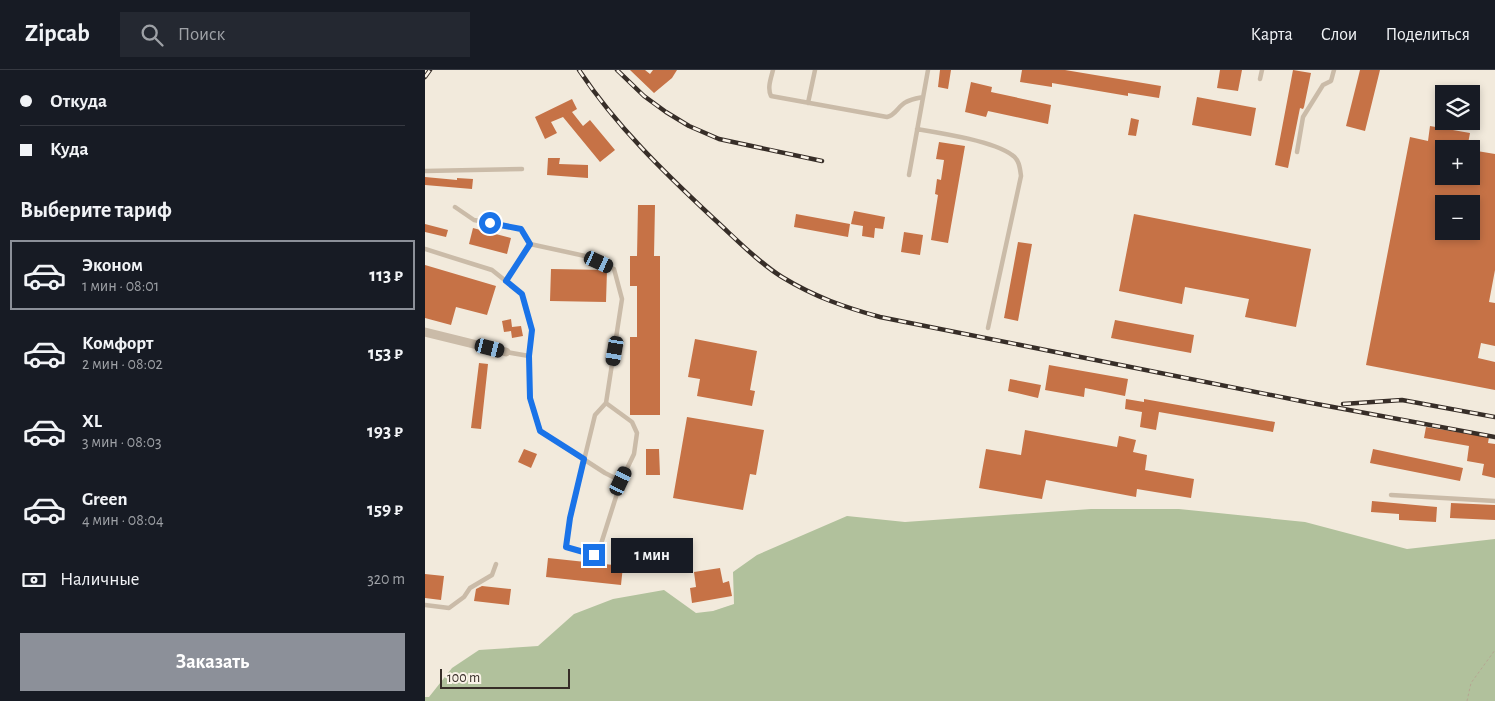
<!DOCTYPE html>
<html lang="ru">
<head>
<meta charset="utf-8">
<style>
	body { margin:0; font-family:"Alegreya Sans",sans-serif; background:#242831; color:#f1f3f6; height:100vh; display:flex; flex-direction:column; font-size:19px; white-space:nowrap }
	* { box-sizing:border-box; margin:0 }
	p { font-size:16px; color:#9ea1a6 }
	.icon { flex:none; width:28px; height:28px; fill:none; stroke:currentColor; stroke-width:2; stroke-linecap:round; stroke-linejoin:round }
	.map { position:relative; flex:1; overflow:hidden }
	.details { display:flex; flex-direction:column; background:#171b24; width:425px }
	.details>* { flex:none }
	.guide { display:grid; align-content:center; height:110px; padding:0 20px; background:#171b24 }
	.buttons { position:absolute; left:1010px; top:15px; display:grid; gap:10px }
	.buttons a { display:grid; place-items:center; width:45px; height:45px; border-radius:0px; background:#171b24; box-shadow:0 2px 8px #0003; font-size:25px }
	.scale { position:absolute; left:15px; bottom:12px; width:130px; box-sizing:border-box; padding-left:5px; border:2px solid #372e28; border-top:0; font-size:14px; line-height:18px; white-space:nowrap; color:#372e28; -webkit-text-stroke:4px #faf3e8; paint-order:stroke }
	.end { position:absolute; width:22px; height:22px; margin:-11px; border:6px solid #1a73e8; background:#fff; box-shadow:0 0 0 2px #fff }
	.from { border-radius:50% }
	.bubble { position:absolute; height:35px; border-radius:0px; background:#171b24; box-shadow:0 2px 8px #0003; font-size:16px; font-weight:600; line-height:35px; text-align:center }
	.car { position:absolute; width:15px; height:30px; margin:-15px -8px; border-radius:6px; box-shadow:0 0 4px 1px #0007; background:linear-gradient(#222 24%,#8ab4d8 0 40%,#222 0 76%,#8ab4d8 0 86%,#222 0) }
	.guide b { display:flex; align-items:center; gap:18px; height:48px; font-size:19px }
	.guide b+b { border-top:1px solid #363941 }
	.guide i { width:12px; height:12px; background:#f1f3f6 }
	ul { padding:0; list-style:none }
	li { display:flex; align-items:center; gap:15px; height:70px; margin:0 10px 8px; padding:0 10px; border:2px solid transparent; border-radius:0px }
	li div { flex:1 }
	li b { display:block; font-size:19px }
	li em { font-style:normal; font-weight:600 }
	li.on { border-color:#8c9099 }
	li>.icon { width:45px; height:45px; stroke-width:1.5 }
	h2 { padding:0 20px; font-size:22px; line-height:60px }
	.pay { display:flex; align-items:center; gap:12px; height:55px; padding:0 20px; font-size:19px }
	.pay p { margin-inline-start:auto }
	.cta { display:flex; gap:10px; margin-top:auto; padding:10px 20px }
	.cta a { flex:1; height:58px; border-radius:0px; background:#8c9099; color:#fff; font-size:20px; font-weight:600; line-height:58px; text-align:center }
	header { display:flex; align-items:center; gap:30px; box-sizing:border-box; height:70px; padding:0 25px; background:#171b24; border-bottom:1px solid #363941 }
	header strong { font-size:24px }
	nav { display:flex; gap:28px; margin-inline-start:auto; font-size:18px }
	.search { width:350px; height:45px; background:#242831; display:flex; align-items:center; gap:12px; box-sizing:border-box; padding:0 18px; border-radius:0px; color:#9ea1a6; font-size:19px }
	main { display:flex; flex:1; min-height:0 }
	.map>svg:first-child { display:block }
</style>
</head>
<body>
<header>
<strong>Zipcab</strong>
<div class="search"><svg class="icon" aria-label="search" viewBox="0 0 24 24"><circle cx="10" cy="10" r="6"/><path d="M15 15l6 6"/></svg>Поиск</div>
<nav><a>Карта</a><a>Слои</a><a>Поделиться</a></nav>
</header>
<main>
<section class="details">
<div class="guide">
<b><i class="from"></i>Откуда</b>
<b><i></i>Куда</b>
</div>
<h2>Выберите тариф</h2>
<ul>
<li class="on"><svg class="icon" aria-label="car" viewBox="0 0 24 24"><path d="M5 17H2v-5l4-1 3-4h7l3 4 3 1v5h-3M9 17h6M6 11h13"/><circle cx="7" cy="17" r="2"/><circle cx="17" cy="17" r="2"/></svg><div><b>Эконом</b><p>1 мин · 08:01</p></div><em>113 ₽</em></li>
<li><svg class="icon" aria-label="car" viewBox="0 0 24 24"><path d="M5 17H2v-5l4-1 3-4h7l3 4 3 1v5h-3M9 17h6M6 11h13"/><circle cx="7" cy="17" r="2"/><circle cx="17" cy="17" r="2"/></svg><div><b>Комфорт</b><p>2 мин · 08:02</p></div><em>153 ₽</em></li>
<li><svg class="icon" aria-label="car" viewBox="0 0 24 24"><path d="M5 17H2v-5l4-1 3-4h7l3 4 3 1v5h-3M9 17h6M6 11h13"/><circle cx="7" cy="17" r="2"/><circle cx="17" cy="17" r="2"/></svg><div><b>XL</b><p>3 мин · 08:03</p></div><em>193 ₽</em></li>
<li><svg class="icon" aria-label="car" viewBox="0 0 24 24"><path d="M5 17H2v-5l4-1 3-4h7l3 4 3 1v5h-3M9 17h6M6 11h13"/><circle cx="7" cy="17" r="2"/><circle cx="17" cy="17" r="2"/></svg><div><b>Green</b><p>4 мин · 08:04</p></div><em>159 ₽</em></li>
</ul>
<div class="pay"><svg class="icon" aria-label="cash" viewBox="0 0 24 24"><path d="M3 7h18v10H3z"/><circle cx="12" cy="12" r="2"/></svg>Наличные<p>320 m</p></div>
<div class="cta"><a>Заказать</a></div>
</section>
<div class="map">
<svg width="1070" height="631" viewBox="0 0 1070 631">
	<rect width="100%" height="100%" fill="#f2eadc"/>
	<path fill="#b1c19c" d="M666 439H754L880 452 982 479 1070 469V631H0V627H4L27 598 54 580 113 576 149 544 188 529 239 520 271 543 288 541 309 534 308 502 332 485 422 446 480 452Z"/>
	<path fill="#c67246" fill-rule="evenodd" d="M205 0H220L225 4 228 0H252L247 8 229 23Z
		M515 0H526L523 19 513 17Z
		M597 0H640L736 16 734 28 703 23V26L627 13V17L595 12Z
		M795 0H817L813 21 792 18Z
		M868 0 886 3 879 37 878 39 875 38 863 98 850 95Z
		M935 0H955L940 61 921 56Z
		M546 12 567 17 566 22 626 35 623 54 563 41 561 47 540 42Z
		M772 27 831 38 826 66 767 55Z
		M147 29 152 39 147 42 158 56 165 50 190 80 175 92 138 47 126 52 132 63 120 69 110 47Z
		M706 48 714 50 711 66 703 65Z
		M1005 56 1045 63 1042 79H1019V106H1046V80L1070 84V200L1064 232 1070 233V276L1056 273 1053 288 1070 292V320L941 295 985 67 1003 71ZM1019 134H1046V161H1019Z
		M514 72 540 76 523 173 506 170 513 125 510 124 512 109 516 110 519 90 511 89Z
		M123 88H135L134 94 163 95V108L122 105Z
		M0 107 32 110V108L48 109 47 119 0 115Z
		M213 135H230L229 186H235V345H205V267H212V216H205V186H212Z
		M429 141 460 147 458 159 450 158 449 168 437 166 438 156 426 154Z
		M371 144 425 154 423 167 369 157Z
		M709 144 886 179 871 257 820 247 824 229 760 217 757 234 694 221Z
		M0 154 23 160 21 167 0 162Z
		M48 158 86 168 82 184 44 174Z
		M479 162 498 165 495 185 476 182Z
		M593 172 607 174 593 251 579 248Z
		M0 195 71 216 62 245 31 237 26 255 0 248Z
		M126 199 182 200 181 232 125 231Z
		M86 249 87 257 96 256 98 266 87 268 86 261 79 262 77 251Z
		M690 250 769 265 766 283 686 268Z
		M270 269 332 281 325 320 330 321 327 336 272 326 275 309 263 307Z
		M54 293 63 294 56 359 46 358Z
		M624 295 703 309 700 326 660 318 659 327 620 320Z
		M585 309 616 315 613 328 583 321Z
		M701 329 719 332V329L850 352 848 362 734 342 731 360 715 357 717 342 700 339Z
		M262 347 339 360 331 405 325 404 318 440 248 428Z
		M1001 357 1064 367 1063 373 1070 374V408L1057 405 1059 394 1042 391 1044 376 999 368Z
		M600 360 692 377 694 366 711 370 708 382 722 385 720 400 769 409 766 428 712 419 711 427 621 410 617 429 554 418 561 379 596 385Z
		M99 379 112 384 106 398 93 392Z
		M221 379H234L235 405H221Z
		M948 379 1038 398 1035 411 945 393Z
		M947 431 1012 437 1011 452 974 450V444L946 442Z
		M1026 433 1070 435V450L1025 448Z
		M123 488 198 496 196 515 121 507Z
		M295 498 298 513 304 511 307 526 267 533 265 518 271 517 269 502Z
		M0 504 19 506 16 530 0 528Z
		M57 516 86 519 84 535 49 531 51 519Z"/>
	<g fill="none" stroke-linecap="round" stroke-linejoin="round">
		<path stroke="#b6a592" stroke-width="1" stroke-dasharray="2.5 2.5" stroke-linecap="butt" d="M1042 631 1046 613 1070 580"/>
		<path stroke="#cabba8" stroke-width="4.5" d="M348 0C346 8 342 18 346 26L462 47C471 45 473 36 481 32 486 29 493 28 498 27
			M835 9 837 0
			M383 33 390 0
			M492 59C516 63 568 71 587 85 594 89 595 98 596 106L563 258
			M872 82 878 47 898 15 906 11 909 0
			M0 101 97 99
			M484 105 503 0
			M30 137 49 150 96 159 105 174
			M0 179 67 200 97 224 107 260 104 286 105 328 115 361 180 403 196 411
			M81 211 105 174 160 186 189 199 197 229 181 333 170 345 145 448 141 477 169 485 176 474 196 411 209 384 212 363 207 352 181 333
			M81 282 104 286
			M966 425 1070 431
			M0 535 24 538 39 527 45 518 67 505 71 494"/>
		<path stroke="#cabba8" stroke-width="9" d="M0 262 81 282"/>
		<g stroke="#372e28" stroke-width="4.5">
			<path id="rail" d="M154 0C191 56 240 103 288 148 309 167 334 193 357 207 390 227 419 237 455 247L881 332 1070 367
				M192 0 219 26 241 42 264 56 294 69 397 91
				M0 7 5 0
				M918 334 977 330 1070 347"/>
		</g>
		<use href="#rail" stroke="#faf3e8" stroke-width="2.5" stroke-dasharray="8" stroke-linecap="butt"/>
	</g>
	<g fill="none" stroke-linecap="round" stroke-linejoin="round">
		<path stroke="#1a73e8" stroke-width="6" d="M65 153 96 159 105 174 81 211 97 224 107 260 104 286 105 328 115 361 159 389 145 448 141 477 169 485"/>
	</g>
</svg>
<div class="buttons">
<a><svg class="icon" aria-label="layers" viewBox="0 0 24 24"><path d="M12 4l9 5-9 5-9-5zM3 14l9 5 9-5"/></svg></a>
<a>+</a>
<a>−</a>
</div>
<div class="scale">100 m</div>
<i class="end from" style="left:65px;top:153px"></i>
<i class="end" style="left:169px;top:485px"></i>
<div class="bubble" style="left:186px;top:468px;width:82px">1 мин</div>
<i class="car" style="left:174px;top:192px;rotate:115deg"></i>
<i class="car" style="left:65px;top:278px;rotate:104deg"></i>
<i class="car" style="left:190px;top:281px;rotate:190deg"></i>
<i class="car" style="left:196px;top:411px;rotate:25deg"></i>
</div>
</main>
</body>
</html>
